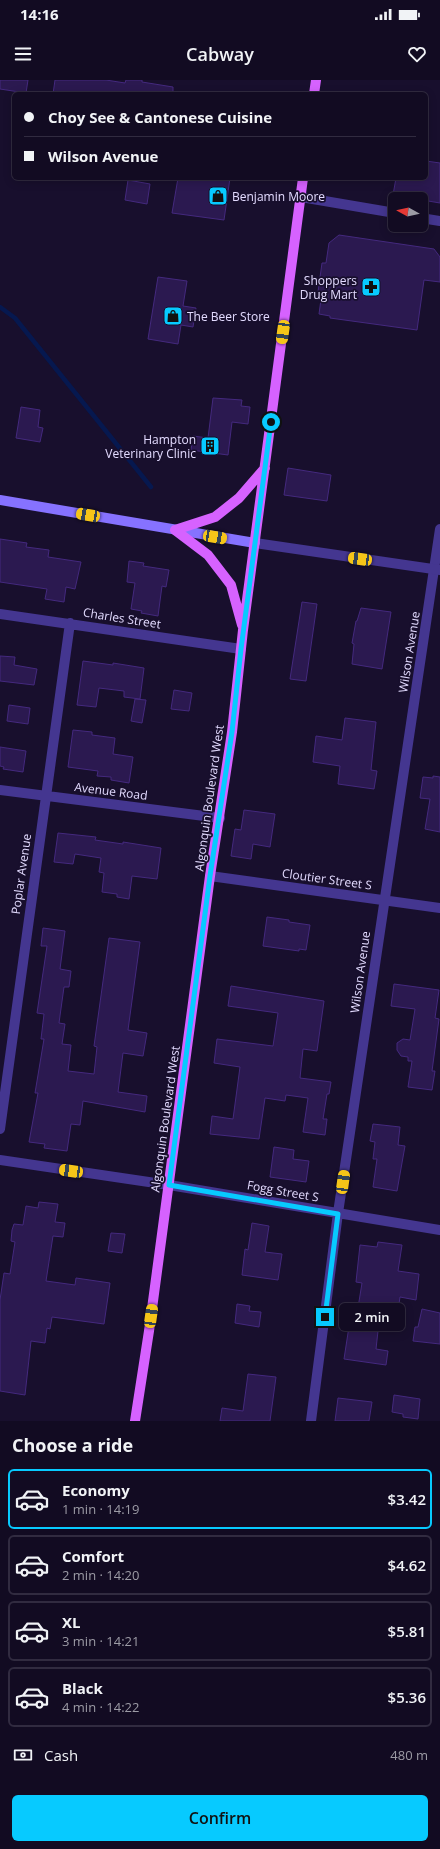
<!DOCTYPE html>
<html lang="en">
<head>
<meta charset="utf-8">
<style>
	body { margin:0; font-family:"Open Sans",sans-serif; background:#1b142a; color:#f1f3f6; height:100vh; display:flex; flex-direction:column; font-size:15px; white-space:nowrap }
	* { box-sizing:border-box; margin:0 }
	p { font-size:13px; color:#9c9ba5 }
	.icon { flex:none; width:22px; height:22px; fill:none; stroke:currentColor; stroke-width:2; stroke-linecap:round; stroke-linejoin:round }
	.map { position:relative; height:1341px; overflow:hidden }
	.drawer { display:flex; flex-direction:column; background:#120b22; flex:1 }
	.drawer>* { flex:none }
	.top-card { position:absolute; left:12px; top:12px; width:416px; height:88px; border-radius:6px; box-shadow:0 2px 10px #0003,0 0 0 1px #312b40; display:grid; align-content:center; height:88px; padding:0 12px; background:#120b22 }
	.needle { width:26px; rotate:278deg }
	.fabs { position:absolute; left:388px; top:112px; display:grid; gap:8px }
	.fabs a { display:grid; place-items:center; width:40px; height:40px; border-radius:6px; background:#120b22; box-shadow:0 2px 10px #0003,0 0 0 1px #312b40; font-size:20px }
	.end { position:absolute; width:18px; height:18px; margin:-9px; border:5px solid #07caff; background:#111; box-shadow:0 0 0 2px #111 }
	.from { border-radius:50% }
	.bubble { position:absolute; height:28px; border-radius:6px; background:#120b22; box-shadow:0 2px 10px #0003,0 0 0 1px #312b40; font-size:13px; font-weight:600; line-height:28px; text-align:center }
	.car { position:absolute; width:12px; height:24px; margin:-12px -6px; border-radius:5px; box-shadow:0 0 3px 1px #0007; background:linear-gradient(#f5c518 24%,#345 0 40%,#f5c518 0 76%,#345 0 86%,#f5c518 0) }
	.top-card b { display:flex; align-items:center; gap:14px; height:38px; font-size:15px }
	.top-card b+b { border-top:1px solid #312b40 }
	.top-card i { width:10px; height:10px; background:#f1f3f6 }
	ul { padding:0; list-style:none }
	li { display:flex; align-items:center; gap:12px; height:60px; margin:0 8px 6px; padding:0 4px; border:2px solid #312b40; border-radius:6px }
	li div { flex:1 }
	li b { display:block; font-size:15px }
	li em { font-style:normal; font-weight:600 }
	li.active { border-color:#07caff }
	li>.icon { width:36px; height:36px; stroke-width:1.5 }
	h2 { padding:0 12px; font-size:18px; line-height:48px }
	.pay { display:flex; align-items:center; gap:10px; height:44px; padding:0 12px; font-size:15px }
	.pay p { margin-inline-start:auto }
	.cta { display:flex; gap:8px; margin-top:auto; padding:8px 12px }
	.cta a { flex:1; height:46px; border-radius:6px; background:#07caff; color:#111; font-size:16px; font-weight:600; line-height:46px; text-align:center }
	.status { display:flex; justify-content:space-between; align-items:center; height:28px; padding:0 20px; background:#120b22; direction:ltr }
	.status svg { height:11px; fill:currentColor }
	header { display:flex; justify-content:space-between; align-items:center; height:52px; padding:0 12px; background:#120b22; font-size:18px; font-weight:600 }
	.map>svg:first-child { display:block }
</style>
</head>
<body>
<div class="status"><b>14:16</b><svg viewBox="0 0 49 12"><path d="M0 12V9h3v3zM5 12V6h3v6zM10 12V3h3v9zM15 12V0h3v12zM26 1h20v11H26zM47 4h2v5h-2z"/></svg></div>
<header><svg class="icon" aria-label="menu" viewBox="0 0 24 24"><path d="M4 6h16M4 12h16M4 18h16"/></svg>Cabway<svg class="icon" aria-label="heart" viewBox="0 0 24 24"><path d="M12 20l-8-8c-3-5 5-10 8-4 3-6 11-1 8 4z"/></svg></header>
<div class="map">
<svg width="440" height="1341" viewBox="0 0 440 1341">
	<rect width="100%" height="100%" fill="#180f2d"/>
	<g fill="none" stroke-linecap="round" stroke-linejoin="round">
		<path stroke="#06184f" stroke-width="4.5" d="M0 227 15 238 151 407"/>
	</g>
	<path fill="#2b1950" stroke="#44297e" d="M0 0H28L26 13 0 9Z
		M55 0H106L125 3 126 0H142V2L173 7V14H53Z
		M426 81 440 83V123L393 115 396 98H426Z
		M178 98H230L224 140 172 133Z
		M128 100 150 104 147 124 125 120Z
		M339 155 434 169 440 177V202L424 200 417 250 330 238V236L319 234 322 212H318L322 183H326L329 163Z
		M158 197 187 201 183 226 196 228 193 247 181 245 178 264 148 259Z
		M213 318 242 320 241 326 250 327 248 344 232 342 228 375 191 370 193 356 208 358Z
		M21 327 40 330 38 347 43 348 40 362 16 358Z
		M288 388 331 395 327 421 284 415Z
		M0 459 27 463 26 467 49 470 48 477 81 482 75 509 66 507 64 522 45 519 47 509 0 502Z
		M129 481 144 483 143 486 169 490 166 507 162 506 158 536 141 533 142 531 131 529 135 503 127 502Z
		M302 522 317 524 306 601 290 599Z
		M361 528 391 532 382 589 352 584 354 564 352 563 356 541H357Z
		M0 576 15 577 14 585 37 589 34 605 0 601Z
		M83 581 113 585V583L144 588 140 619 124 617V611L99 608 96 627 77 625Z
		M174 610 192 613 189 631 171 629Z
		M135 619 146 620 142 643 131 641Z
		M9 625 30 628 28 644 7 641Z
		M345 638 376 642 371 690 377 691 374 709 338 704 340 686 313 682 316 656 342 660Z
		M73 650 92 652V655L115 658 113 674 133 677 129 703 111 700V697L97 696 98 691 68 687Z
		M0 667 26 671 23 692 3 689 4 687 0 686Z
		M433 696 440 697V752L425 749 430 719 420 718 423 697 433 698Z
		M244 730 275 734 270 767 253 764 251 779 231 776 235 749 241 750Z
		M58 753 96 757 95 760 123 764V762L161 768 157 799 132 796 129 819 117 817V814L102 812 104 793 99 792 101 778 75 774 73 784 54 782Z
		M267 837 289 840V842L310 845 306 870 299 869V871L263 866Z
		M43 848 65 851 60 889 71 891 69 907H64L59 943 65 944 62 964 71 965 68 991 94 994 97 967 94 966 109 858 140 862 128 950 147 953 143 976 123 973 118 1012 147 1016 145 1032 83 1021 80 1045 71 1044 67 1071 44 1068 45 1064 29 1062 38 1013H35L44 959H41L44 934 37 933 47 866H41Z
		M394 904 439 910 435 938 439 939 432 991H435L432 1010 408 1007 412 981H408V977L401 976 397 970V963L403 959 410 960 415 929 391 926Z
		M231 906 324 921 317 971 303 969 300 998 331 1002 329 1014H327L323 1039H327L325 1055 303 1052 308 1018 286 1015 285 1021 265 1018 259 1059 210 1054 212 1036 233 1039 240 987 214 983 217 959 273 966 278 933 228 926Z
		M373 1044 400 1047 398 1065 405 1066 397 1111 373 1107 377 1079H373L375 1062 370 1061Z
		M274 1067 294 1070 293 1079 309 1081 306 1102 270 1097Z
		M39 1122 58 1124 55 1142 65 1143 63 1157 53 1156 46 1201 75 1205 76 1198 110 1203 104 1244 52 1237 50 1249 47 1248 45 1263 31 1261 25 1315 0 1311V1220L4 1193 10 1194 15 1162 11 1161 12 1150 14 1144 23 1145 26 1126 38 1128Z
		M252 1143 269 1146 265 1172 282 1174 278 1200 242 1195 245 1169 248 1170Z
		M111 1153 125 1154 122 1173 108 1171Z
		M378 1162 402 1165 398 1191 419 1194 416 1220 400 1217 396 1244 379 1242 376 1269 388 1271 386 1285 344 1279 350 1240H356L362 1203 356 1202 360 1165 377 1167Z
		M237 1224 250 1226 249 1231 261 1232 259 1247 235 1243Z
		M422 1229 440 1233V1264L413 1261 415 1247H418Z
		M248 1294 276 1297 270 1341H220L222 1328 243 1331Z
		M394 1315 420 1319 418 1339 403 1337V1334L392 1332Z
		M338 1318 372 1322 369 1341H335Z"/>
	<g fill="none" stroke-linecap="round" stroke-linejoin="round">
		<path stroke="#443690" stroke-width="10" d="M301 117 395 133
			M421 138 440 141
			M0 534 241 569
			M0 710 220 738
			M210 796 440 828
			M0 1049 70 543
			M0 1080 169 1105 440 1150
			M311 1341 338 1133 440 449"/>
		<path stroke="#443690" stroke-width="10" d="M255 463 440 490"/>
		<path stroke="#8672ff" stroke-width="10" d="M0 420 255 463"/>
		<path stroke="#d662ff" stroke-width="10" d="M314 14 316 0
			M175 450 208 475 231 505 242 545
			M175 450 215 437 239 418 265 388
			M135 1341 149 1251 210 796 232 652 243 550 303 98"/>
	</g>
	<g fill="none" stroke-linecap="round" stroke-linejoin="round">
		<path stroke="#07caff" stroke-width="5" d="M271 342 241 569 232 652 210 796 169 1105 338 1134 325 1237"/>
	</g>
	<defs>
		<g id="shop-square" transform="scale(1)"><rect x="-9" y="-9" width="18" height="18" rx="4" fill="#07caff" stroke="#180f2d"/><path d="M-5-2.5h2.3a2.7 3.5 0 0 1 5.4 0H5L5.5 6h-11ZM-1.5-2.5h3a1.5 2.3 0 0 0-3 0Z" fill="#111"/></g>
		<g id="pharmacy-square" transform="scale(1)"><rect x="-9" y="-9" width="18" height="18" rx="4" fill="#07caff" stroke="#180f2d"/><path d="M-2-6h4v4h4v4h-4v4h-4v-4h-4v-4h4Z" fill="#111"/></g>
		<g id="building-square" transform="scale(1)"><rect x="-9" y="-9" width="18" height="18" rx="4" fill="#07caff" stroke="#180f2d"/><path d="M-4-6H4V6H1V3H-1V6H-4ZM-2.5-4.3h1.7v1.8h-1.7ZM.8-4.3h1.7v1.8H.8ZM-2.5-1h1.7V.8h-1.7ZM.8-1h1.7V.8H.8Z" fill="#111"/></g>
	</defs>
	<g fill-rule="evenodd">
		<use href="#shop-square" x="218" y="116"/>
		<use href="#pharmacy-square" x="371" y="207"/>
		<use href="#shop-square" x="173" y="236"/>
		<use href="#building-square" x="210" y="366"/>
	</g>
	<g text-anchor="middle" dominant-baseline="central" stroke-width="3.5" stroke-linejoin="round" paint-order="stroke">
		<g font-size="12" fill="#e3dbff" stroke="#180f2d" text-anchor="start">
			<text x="232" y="116">Benjamin Moore</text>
			<text x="357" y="200" text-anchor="end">Shoppers<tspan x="357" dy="14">Drug Mart</tspan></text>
			<text x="187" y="236">The Beer Store</text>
			<text x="196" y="359" text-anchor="end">Hampton<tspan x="196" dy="14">Veterinary Clinic</tspan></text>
		</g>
		<g font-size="12" fill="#e3dbff" stroke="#180f2d">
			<text transform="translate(122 538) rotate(9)">Charles Street</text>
			<text transform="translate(409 572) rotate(-81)">Wilson Avenue</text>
			<text transform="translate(111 711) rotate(7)">Avenue Road</text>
			<text transform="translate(209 718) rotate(-82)">Algonquin Boulevard West</text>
			<text transform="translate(21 794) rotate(-82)">Poplar Avenue</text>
			<text transform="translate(327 799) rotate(8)">Cloutier Street S</text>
			<text transform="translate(360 892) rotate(-82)">Wilson Avenue</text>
			<text transform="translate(165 1039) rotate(-82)">Algonquin Boulevard West</text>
			<text transform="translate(283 1111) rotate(10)">Fogg Street S</text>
		</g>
	</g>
</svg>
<div class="fabs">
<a><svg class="needle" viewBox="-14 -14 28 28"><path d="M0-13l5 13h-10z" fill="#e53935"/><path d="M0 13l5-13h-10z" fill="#9c9ba5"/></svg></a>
</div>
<i class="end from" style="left:271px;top:342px"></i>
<i class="end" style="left:325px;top:1237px"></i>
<div class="bubble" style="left:339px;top:1223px;width:66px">2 min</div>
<i class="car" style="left:283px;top:252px;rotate:188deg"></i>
<i class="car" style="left:88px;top:435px;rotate:280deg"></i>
<i class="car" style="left:215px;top:457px;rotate:100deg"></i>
<i class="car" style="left:360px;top:479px;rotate:278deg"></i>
<i class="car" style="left:71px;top:1091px;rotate:278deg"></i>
<i class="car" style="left:343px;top:1102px;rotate:8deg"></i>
<i class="car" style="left:151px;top:1236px;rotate:8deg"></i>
<div class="top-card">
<b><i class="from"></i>Choy See &amp; Cantonese Cuisine</b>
<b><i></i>Wilson Avenue</b>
</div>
</div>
<section class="drawer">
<h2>Choose a ride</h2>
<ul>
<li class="active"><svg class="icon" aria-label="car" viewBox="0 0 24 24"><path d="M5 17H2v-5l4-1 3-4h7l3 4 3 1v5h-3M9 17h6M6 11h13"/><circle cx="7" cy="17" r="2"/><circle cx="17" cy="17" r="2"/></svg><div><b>Economy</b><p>1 min · 14:19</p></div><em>$3.42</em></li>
<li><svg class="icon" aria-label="car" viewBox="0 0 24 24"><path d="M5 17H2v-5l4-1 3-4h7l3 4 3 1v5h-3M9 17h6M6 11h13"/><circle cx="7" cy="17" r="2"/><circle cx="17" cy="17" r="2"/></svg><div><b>Comfort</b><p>2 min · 14:20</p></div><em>$4.62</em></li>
<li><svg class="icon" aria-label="car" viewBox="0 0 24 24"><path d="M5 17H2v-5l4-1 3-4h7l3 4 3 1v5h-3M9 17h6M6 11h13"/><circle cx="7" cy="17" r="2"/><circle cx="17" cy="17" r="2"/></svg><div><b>XL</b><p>3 min · 14:21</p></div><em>$5.81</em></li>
<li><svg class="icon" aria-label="car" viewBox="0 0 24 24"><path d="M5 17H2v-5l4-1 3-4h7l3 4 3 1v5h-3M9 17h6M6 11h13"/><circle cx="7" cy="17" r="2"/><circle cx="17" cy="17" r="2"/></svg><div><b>Black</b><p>4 min · 14:22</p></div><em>$5.36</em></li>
</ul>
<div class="pay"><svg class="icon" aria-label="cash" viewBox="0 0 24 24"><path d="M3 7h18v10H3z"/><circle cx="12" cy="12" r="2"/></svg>Cash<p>480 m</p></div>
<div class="cta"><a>Confirm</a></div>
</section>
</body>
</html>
